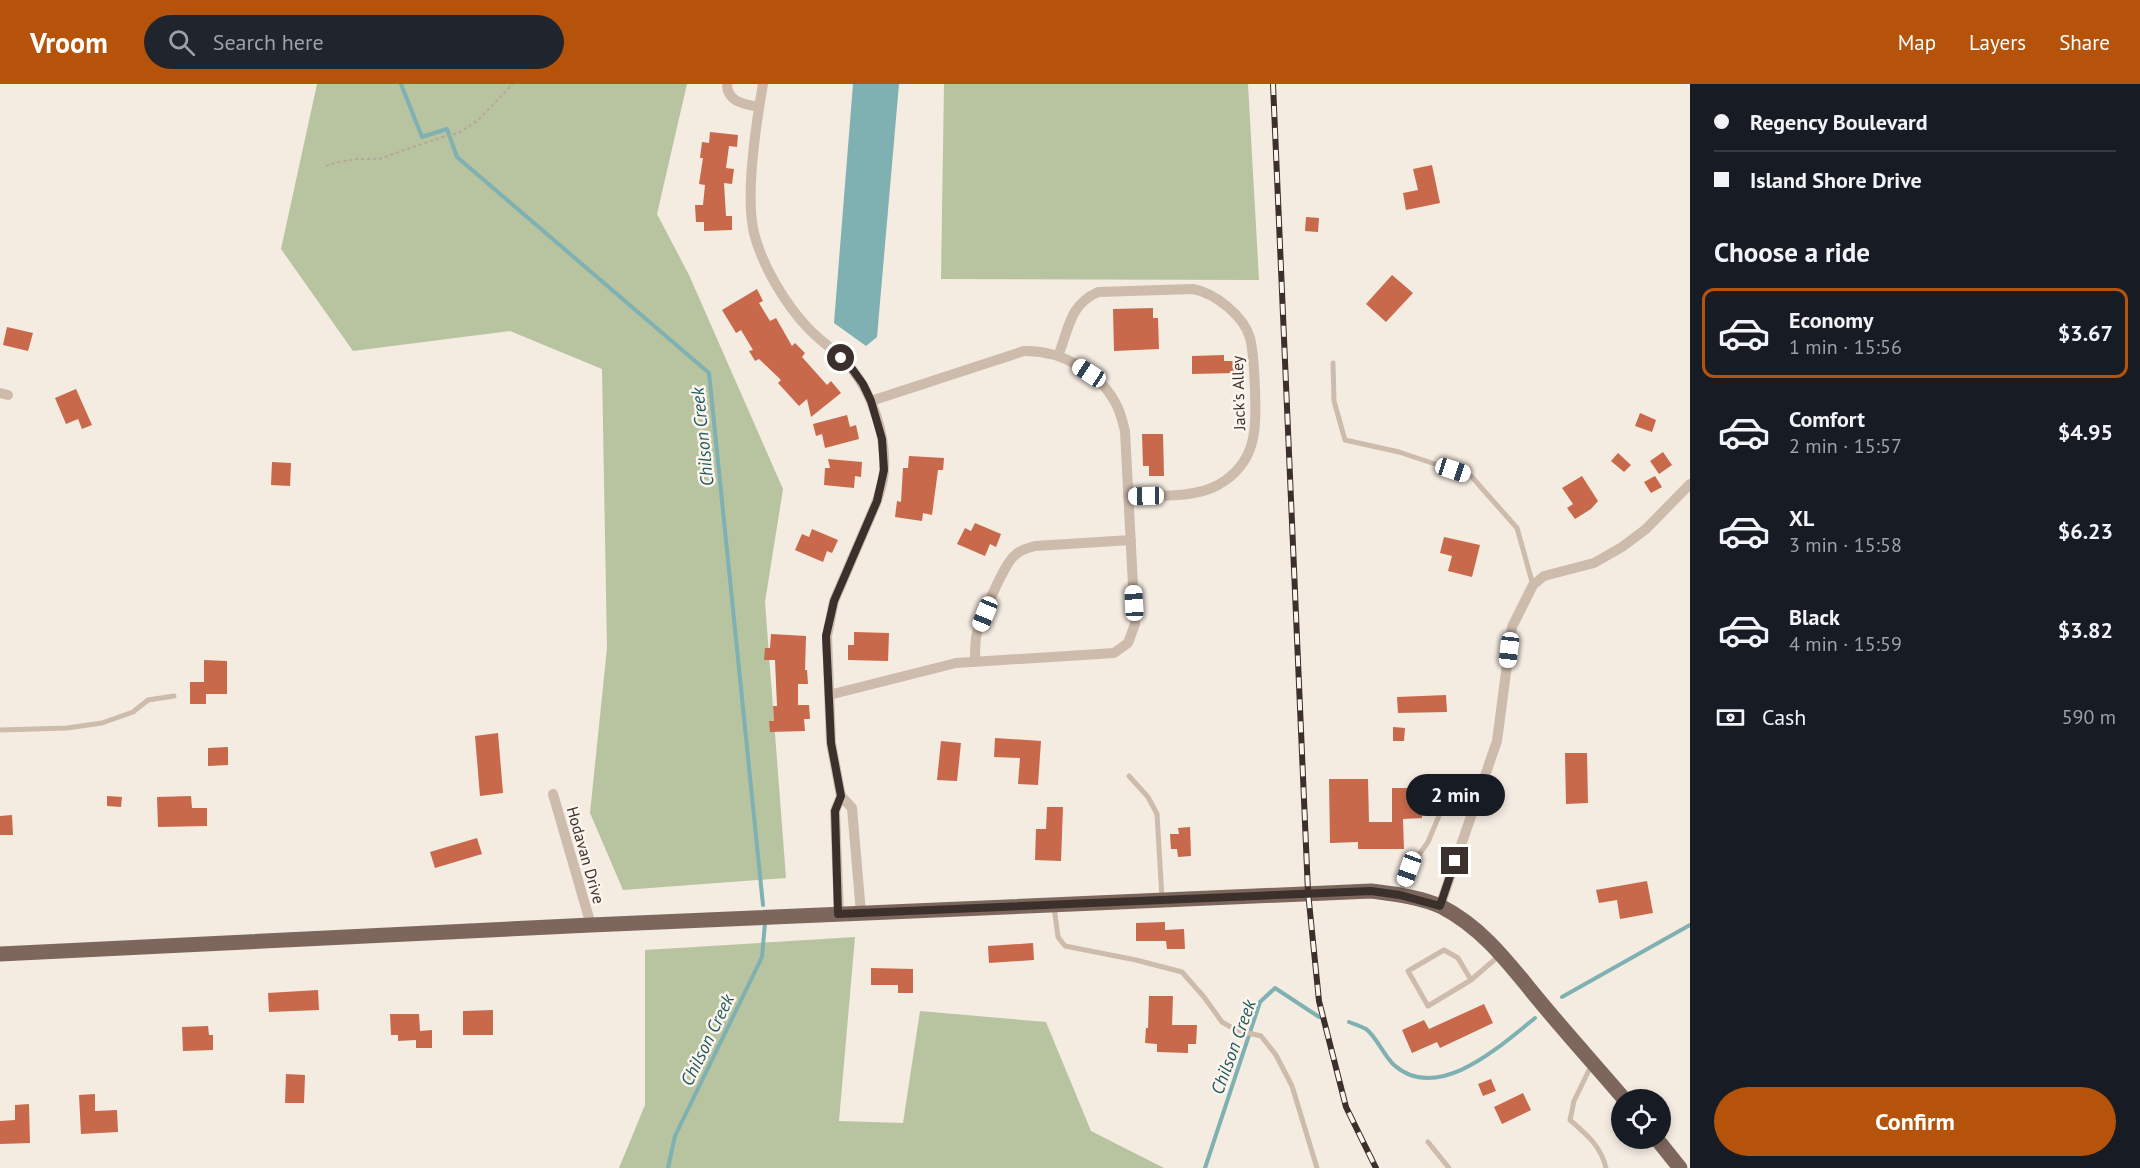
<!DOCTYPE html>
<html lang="en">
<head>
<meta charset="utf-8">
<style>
	body { margin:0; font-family:"PT Sans",sans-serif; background:#20242c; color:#f1f3f6; height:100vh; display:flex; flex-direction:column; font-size:22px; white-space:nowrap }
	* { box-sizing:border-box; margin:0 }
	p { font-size:20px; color:#9ea1a6 }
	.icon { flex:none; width:33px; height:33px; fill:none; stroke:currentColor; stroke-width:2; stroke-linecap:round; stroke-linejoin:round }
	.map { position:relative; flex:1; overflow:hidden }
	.details { display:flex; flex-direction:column; background:#171b24; width:450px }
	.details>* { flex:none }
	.top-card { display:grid; align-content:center; height:132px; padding:0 24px; background:#171b24 }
	.buttons { position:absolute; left:1611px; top:1005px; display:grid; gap:12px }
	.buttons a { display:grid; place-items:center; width:60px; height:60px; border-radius:50%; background:#171b24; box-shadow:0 3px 9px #0003; font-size:30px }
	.end { position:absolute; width:27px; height:27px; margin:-14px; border:8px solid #3b302b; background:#fff; box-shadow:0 0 0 3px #fff }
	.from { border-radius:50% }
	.bubble { position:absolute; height:42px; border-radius:21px; background:#171b24; box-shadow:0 3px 9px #0003; font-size:20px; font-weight:600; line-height:42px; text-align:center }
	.car { position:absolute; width:18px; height:36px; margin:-18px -9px; border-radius:8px; box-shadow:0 0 4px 2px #0007; background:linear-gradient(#fff 24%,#345 0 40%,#fff 0 76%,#345 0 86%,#fff 0) }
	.top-card b { display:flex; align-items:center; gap:21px; height:57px; font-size:22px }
	.top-card b+b { border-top:2px solid #363941 }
	.top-card i { width:15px; height:15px; background:#f1f3f6 }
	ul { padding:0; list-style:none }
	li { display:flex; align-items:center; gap:18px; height:90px; margin:0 12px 9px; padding:0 12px; border:3px solid transparent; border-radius:12px }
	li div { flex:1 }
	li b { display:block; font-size:22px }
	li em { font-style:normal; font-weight:600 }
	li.current { border-color:#b45309 }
	li>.icon { width:54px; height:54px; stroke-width:1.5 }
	h2 { padding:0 24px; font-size:27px; line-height:72px }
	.pay { display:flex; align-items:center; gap:15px; height:66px; padding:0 24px; font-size:22px }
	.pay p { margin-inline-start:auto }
	.primary-button { display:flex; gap:12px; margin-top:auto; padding:12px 24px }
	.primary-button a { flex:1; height:69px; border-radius:36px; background:#b45309; color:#fff; font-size:24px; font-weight:600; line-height:69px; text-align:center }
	header { display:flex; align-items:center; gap:36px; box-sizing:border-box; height:84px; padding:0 30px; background:#b45309; color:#fff }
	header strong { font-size:28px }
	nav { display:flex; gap:33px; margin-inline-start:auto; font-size:21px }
	.search { width:420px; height:54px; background:#20242c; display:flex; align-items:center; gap:15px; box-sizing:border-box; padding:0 21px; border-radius:33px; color:#9ea1a6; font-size:22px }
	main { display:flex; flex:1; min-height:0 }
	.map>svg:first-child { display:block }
</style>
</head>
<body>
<header>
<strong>Vroom</strong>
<div class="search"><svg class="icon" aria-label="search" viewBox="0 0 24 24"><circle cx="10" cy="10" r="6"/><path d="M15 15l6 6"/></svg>Search here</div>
<nav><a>Map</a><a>Layers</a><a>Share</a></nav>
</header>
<main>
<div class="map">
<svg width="1690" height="1084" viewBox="0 0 1690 1084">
	<rect width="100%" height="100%" fill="#f4ebe1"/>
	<path fill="#b8c4a0" d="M317 0H687L657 130 689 191 783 405 765 518 786 794 623 806 590 729 607 564 602 285 510 247 353 267 281 165Z
		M944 0H1248L1259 196 941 195Z
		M855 853 839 1037 903 1039 920 927 1046 938 1091 1047 1164 1084H619L645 1021V866Z"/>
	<path fill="#7fb0b2" d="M853 0H899L877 253 866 262 834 239Z"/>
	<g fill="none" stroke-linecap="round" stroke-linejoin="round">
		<path stroke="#7fb0b2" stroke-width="4" d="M401 0 422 53 447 45 457 73 709 289 763 821
			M1562 913 1690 841
			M1349 938C1354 940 1361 942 1366 945 1376 952 1384 972 1394 981 1438 1020 1500 962 1535 934
			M668 1084 675 1052 762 873 765 839
			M1205 1084 1260 918 1275 904 1319 933"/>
	</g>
	<path fill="#c8694b" d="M710 48 738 51 737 63 729 62 726 84 734 85 732 100 724 99 726 132H732V146L704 147V138H696L695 121H703L705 101 699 100 703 74H700L702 58 709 59Z
		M1432 81 1440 119 1406 126 1403 109 1418 106 1413 85Z
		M1306 133 1319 134 1318 148 1305 147Z
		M1392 191 1413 209 1386 238 1366 220Z
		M757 205 763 217 759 219 770 237 776 234 792 262 795 259 805 269 802 273 827 301 831 297 841 309 811 333 807 315 799 322 778 299 781 296 759 275 755 277 749 267 753 266 741 246 736 249 722 226Z
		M1153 224V234H1158L1159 265 1114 267 1113 225Z
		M7 243 33 249 28 267 3 261Z
		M1224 271V277H1234L1235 289 1192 290V272Z
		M76 305 92 341 82 345 78 335 66 340 55 314Z
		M1640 329 1656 336 1652 348 1635 342Z
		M847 331 850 343 856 341 859 355 825 364 822 350 816 352 813 340Z
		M1142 350H1163L1164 392H1149V382H1143Z
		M1663 368 1672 381 1659 390 1650 377Z
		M1618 369 1631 381 1624 388 1611 377Z
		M909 372 944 374 943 386H938L932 431 923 429 922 437 895 433 897 417 901 418 903 384H908Z
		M828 375 862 378 861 393 855 392 854 404 824 401 825 384H830Z
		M272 378 291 379 290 402 271 401Z
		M1582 392 1598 417 1591 425 1575 435 1567 424 1573 420 1562 404Z
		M1655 392 1662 403 1651 409 1644 398Z
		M975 439 1001 450 996 463 990 460 985 472 957 460 965 444 971 447Z
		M812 445 838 456 832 469 827 467 823 478 795 466 802 450 809 453Z
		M1444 453 1480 461 1472 493 1448 487 1452 472 1440 469Z
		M854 548 889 549 888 577 848 576V561H854Z
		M771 550 806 552 805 586H807L808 600H798V621H809L810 635H804L805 647 770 648 769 637H774L773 622H777L775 576H764L765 564H770Z
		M204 576 227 577V610H206V620H190V598H204Z
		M1446 611 1447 628 1398 629 1397 613Z
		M1393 643 1405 644 1404 657H1393Z
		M498 649 503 709 480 712 475 652Z
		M995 654 1041 657 1038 701 1018 700 1020 674 994 673Z
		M941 657 961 659 957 697 937 696Z
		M228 663V681L208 682V664Z
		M1565 669H1587L1588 719 1566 720Z
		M1329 695H1368L1369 738H1392V704H1422V734L1403 735 1404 765H1358V758L1330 759Z
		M107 712 122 713 121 723 107 722Z
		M191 712 192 724H207V742L158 743 157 713Z
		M1047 723H1063L1061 777 1035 776 1036 745H1046Z
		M12 731 13 751H0V732Z
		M1190 743 1191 772 1178 773 1177 765H1171L1170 750H1179L1178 744Z
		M477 754 482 770 435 784 430 768Z
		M1647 797 1653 829 1620 835 1617 816 1599 819 1596 806Z
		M1165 838V846L1184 845 1185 865H1167L1166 857H1136V839Z
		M1033 859 1034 876 989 879 988 862Z
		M871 884 913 885V909H898V901H871Z
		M318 906 319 926 269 928 268 909Z
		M1149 912H1173L1172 941H1197L1196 960H1188V969L1157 968V960L1145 959 1146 944H1148Z
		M1484 920 1493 939 1440 964 1437 958 1412 969 1402 946 1424 936 1429 945Z
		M493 926V951H463V927Z
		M390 930H419L420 947 432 946V964H416V956L398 957V951H391Z
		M208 942 209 951H213V966L183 967 182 943Z
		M286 990 305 991 304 1019H285Z
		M1491 995 1496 1007 1483 1012 1478 1000Z
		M1523 1009 1531 1026 1502 1040 1494 1023Z
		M95 1010V1027L117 1026 118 1048 81 1050 79 1011Z
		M29 1020 30 1059 0 1060V1037L15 1036V1021Z"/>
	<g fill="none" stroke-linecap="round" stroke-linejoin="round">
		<path stroke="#b9a596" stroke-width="2" stroke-dasharray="3 3" stroke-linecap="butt" d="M326 82 338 78 356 75H379L442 53 458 49 477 37 513 0"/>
		<path stroke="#cdbbac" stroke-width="5" d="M1333 279 1334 317 1345 356 1399 368 1471 392 1517 444 1533 501
			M0 646 67 644 102 639 133 628 148 616 174 612
			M1129 692 1148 713 1157 730 1162 814
			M1400 809 1409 785 1428 758 1446 715 1452 710 1464 707 1479 709
			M1054 822 1058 853 1065 862 1136 876 1182 888 1204 913 1222 938 1236 946 1261 952 1276 971 1292 1002 1317 1084
			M1471 896 1458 874 1444 866 1408 887 1428 922 1471 896 1500 871
			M1592 980 1574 1017 1570 1036C1586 1050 1601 1062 1606 1084
			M1428 1058 1449 1084"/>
		<path stroke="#cdbbac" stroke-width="10" d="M727 0C727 18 744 20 759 23
			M763 0C756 40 745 111 754 149 762 181 785 220 808 244 821 258 839 269 851 284 873 311 886 351 884 386 884 397 880 407 877 417L834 517 827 552 831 659 841 712
			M1058 272C1069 245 1069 221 1098 208L1193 205C1215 209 1244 232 1250 254 1254 270 1254 288 1255 305 1256 344 1258 378 1218 401 1192 415 1157 411 1128 412
			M0 309 8 311
			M975 578C975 570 975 562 976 554 978 540 1004 481 1014 472 1020 466 1027 464 1035 462L1131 456
			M829 611 956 579 1114 569 1128 559 1135 540 1125 347C1123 339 1121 331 1118 324 1102 289 1062 266 1024 267L871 317
			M553 710 591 841
			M1440 822 1497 657 1512 543 1533 501 1544 492 1594 479 1622 463 1646 445 1690 400
			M839 830 835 727 841 712 852 724 861 829"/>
		<path stroke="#7d675c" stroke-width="15" d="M0 870 591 841 1371 807C1394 810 1421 813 1442 823 1483 844 1510 881 1538 915 1566 949 1596 982 1625 1016
			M1656 1054 1680 1084"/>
		<g stroke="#3b302b" stroke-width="6">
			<path id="rail" d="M1273 0 1308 808 1319 917 1346 1023 1376 1084"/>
		</g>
		<use href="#rail" stroke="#fbf5ee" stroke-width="4" stroke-dasharray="11" stroke-linecap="butt"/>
	</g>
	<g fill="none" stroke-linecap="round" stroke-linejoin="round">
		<path stroke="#3b302b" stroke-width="8" d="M841 274 850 282 863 300 871 317 882 355 884 386 877 417 834 517 826 552 831 659 841 712 835 727 838 830 1371 807 1400 811 1440 822 1455 777"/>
	</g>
	<g text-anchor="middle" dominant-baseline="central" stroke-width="5" stroke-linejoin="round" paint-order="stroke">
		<g font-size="16" fill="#3b302b" stroke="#fbf5ee">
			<text transform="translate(1238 309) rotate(-92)">Jack's Alley</text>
			<text transform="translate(586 771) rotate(74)">Hodavan Drive</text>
		</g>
		<g font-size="18" font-style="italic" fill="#1f5a5e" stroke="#fbf5ee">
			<text transform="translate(702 353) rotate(-96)">Chilson Creek</text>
			<text transform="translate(707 956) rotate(-64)">Chilson Creek</text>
			<text transform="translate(1233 963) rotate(-70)">Chilson Creek</text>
		</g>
	</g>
</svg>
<div class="buttons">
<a><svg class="icon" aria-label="locate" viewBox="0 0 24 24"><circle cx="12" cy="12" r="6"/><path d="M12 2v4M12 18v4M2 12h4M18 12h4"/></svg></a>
</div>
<i class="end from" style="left:841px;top:274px"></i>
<i class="end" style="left:1455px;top:777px"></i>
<div class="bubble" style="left:1406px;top:690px;width:99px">2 min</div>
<i class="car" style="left:1089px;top:289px;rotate:303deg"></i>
<i class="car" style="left:1453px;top:386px;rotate:108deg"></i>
<i class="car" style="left:1146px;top:412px;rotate:269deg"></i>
<i class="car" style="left:1134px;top:519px;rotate:357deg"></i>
<i class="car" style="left:985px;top:530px;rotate:202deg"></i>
<i class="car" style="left:1509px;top:566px;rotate:187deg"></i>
<i class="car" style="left:1409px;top:785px;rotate:200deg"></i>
</div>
<section class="details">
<div class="top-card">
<b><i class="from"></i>Regency Boulevard</b>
<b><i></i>Island Shore Drive</b>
</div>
<h2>Choose a ride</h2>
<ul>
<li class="current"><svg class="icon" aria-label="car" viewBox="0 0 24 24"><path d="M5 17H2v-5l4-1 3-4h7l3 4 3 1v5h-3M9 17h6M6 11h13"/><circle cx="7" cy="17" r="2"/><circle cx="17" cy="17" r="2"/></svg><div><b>Economy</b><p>1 min · 15:56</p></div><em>$3.67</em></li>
<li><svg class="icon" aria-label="car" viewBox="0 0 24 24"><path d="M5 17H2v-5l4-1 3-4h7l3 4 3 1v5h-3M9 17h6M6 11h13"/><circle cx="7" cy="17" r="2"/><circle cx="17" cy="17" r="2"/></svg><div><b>Comfort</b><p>2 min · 15:57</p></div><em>$4.95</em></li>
<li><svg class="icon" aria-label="car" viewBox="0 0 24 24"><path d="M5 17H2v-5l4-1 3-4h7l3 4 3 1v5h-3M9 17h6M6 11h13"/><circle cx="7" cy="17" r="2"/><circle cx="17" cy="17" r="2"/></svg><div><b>XL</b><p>3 min · 15:58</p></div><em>$6.23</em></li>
<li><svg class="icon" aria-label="car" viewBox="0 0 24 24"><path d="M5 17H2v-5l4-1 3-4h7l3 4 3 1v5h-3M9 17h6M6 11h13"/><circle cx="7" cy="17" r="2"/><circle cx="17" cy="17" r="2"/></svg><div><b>Black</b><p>4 min · 15:59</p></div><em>$3.82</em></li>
</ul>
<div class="pay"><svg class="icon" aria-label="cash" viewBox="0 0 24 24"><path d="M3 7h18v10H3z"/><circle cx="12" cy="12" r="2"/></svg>Cash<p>590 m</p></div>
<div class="primary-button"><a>Confirm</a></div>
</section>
</main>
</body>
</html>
